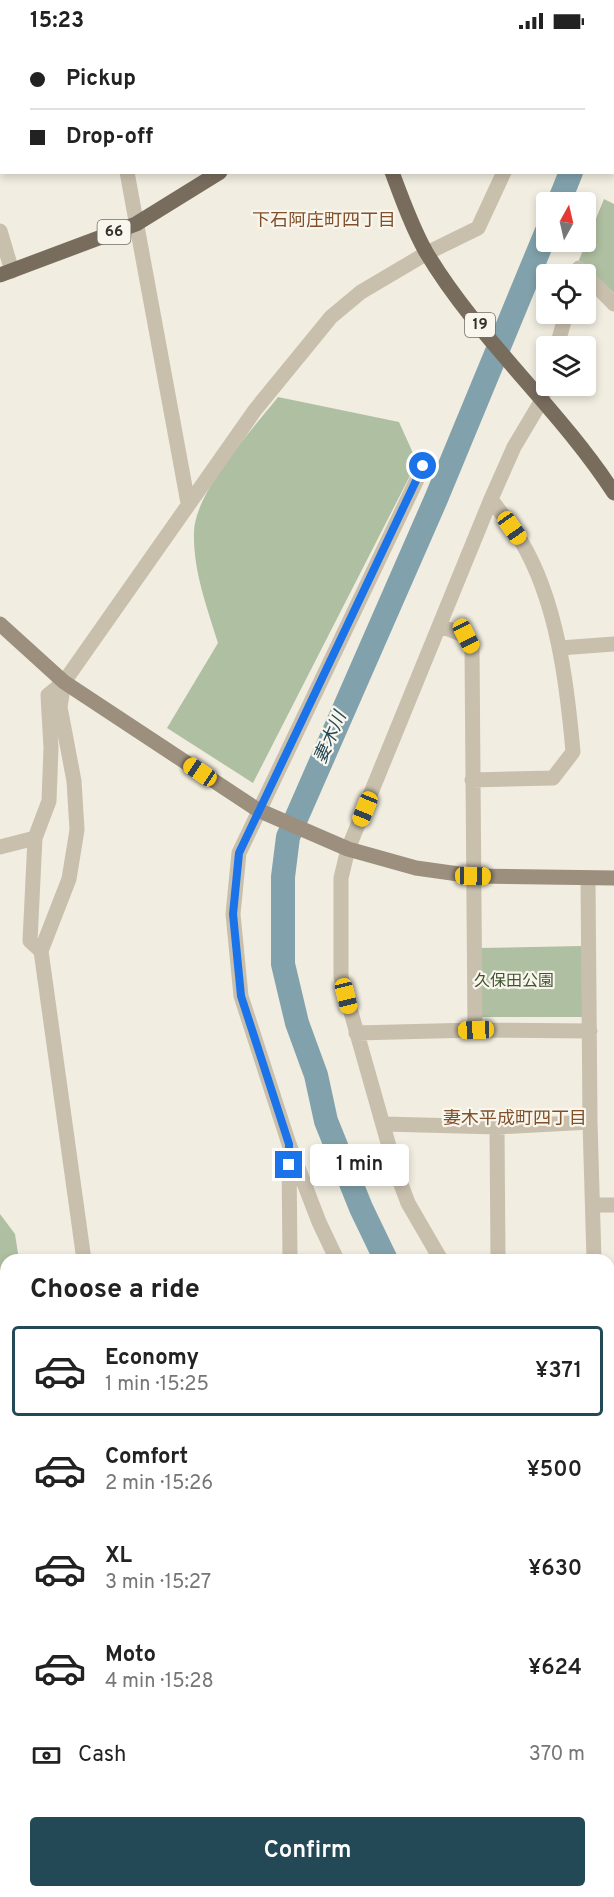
<!DOCTYPE html>
<html lang="en">
<head>
<meta charset="utf-8">
<style>
	body { margin:0; font-family:Overpass,"Noto Sans JP",sans-serif; background:#f2f2f2; color:#222; height:100vh; display:flex; flex-direction:column; font-size:22px; white-space:nowrap }
	* { box-sizing:border-box; margin:0 }
	p { font-size:20px; color:#767676 }
	.icon { flex:none; width:33px; height:33px; fill:none; stroke:currentColor; stroke-width:2; stroke-linecap:round; stroke-linejoin:round }
	.map { position:relative; flex:1; overflow:hidden }
	.drawer { position:absolute; left:0px; top:1212px; width:615px; height:644px; display:flex; flex-direction:column; background:#fff; border-radius:18px 18px 0 0; box-shadow:0 3px 9px #0003 }
	.drawer>* { flex:none }
	.banner { position:absolute; left:0px; top:0px; width:615px; height:132px; box-shadow:0 3px 9px #0003; display:grid; align-content:center; height:132px; padding:0 30px; background:#fff }
	.needle { width:39px; rotate:8deg }
	.fabs { position:absolute; left:536px; top:150px; display:grid; gap:12px }
	.fabs a { display:grid; place-items:center; width:60px; height:60px; border-radius:6px; background:#fff; box-shadow:0 3px 9px #0003; font-size:30px }
	.end { position:absolute; width:27px; height:27px; margin:-14px; border:8px solid #1a73e8; background:#fff; box-shadow:0 0 0 3px #fff }
	.from { border-radius:50% }
	.bubble { position:absolute; height:42px; border-radius:6px; background:#fff; box-shadow:0 3px 9px #0003; font-size:20px; font-weight:600; line-height:42px; text-align:center }
	.car { position:absolute; width:18px; height:36px; margin:-18px -9px; border-radius:8px; box-shadow:0 0 4px 2px #0007; background:linear-gradient(#f5c518 24%,#345 0 40%,#f5c518 0 76%,#345 0 86%,#f5c518 0) }
	.banner b { display:flex; align-items:center; gap:21px; height:57px; font-size:22px }
	.banner b+b { border-top:2px solid #e0e0e0 }
	.banner i { width:15px; height:15px; background:#222 }
	ul { padding:0; list-style:none }
	li { display:flex; align-items:center; gap:18px; height:90px; margin:0 12px 9px; padding:0 18px; border:3px solid transparent; border-radius:6px }
	li div { flex:1 }
	li b { display:block; font-size:22px }
	li em { font-style:normal; font-weight:600 }
	li.current { border-color:#244956 }
	li>.icon { width:54px; height:54px; stroke-width:1.5 }
	h2 { padding:0 30px; font-size:27px; line-height:72px }
	.pay { display:flex; align-items:center; gap:15px; height:66px; padding:0 30px; font-size:22px }
	.pay p { margin-inline-start:auto }
	.action { display:flex; gap:12px; margin-top:auto; padding:12px 30px }
	.action a { flex:1; height:69px; border-radius:6px; background:#244956; color:#fff; font-size:24px; font-weight:600; line-height:69px; text-align:center }
	.status { display:flex; justify-content:space-between; align-items:center; height:42px; padding:0 30px; background:#fff; direction:ltr }
	.status svg { height:16px; fill:currentColor }
	.map>svg:first-child { display:block }
</style>
</head>
<body>
<div class="status"><b>15:23</b><svg viewBox="0 0 49 12"><path d="M0 12V9h3v3zM5 12V6h3v6zM10 12V3h3v9zM15 12V0h3v12zM26 1h20v11H26zM47 4h2v5h-2z"/></svg></div>
<div class="map">
<svg width="614" height="1855" viewBox="0 0 614 1855">
	<rect width="100%" height="100%" fill="#f1ede0"/>
	<path fill="#afbfa1" d="M604 157 614 162V251L579 218Z
		M278 355 399 380 417 420 253 741 167 686 218 601C207 565 193 529 194 490 195 449 253 387 278 355Z
		M582 904 583 975H478V906Z
		M0 1172 15 1192 19 1218H6V1850H73V1855H0Z"/>
	<g fill="none" stroke-linecap="round" stroke-linejoin="round">
		<path stroke="#81a2ac" stroke-width="4" d="M609 1345 614 1350"/>
		<path stroke="#81a2ac" stroke-width="24" d="M614 4V2
			M559 160 571 130
			M386 1218 361 1166 326 1079 316 1033 297 981 283 922V835L288 795 436 457 546 191
			M377 1855 378 1850"/>
		<path stroke="#c9bfad" stroke-width="15" d="M110 0V2
			M0 96H2
			M127 130 188 461
			M0 189 12 229
			M577 232 579 226 614 262
			M557 304 566 272
			M441 584 466 594 472 606 475 988
			M560 606 614 602
			M472 738 553 736 573 710C567 641 557 559 521 499 512 485 501 471 491 457
			M0 805 35 796
			M588 836 590 1080 594 1218
			M41 909 69 837 77 788 74 739 60 665 64 640
			M356 991 475 988 590 989
			M384 1082 497 1085 590 1080
			M497 1085 498 1218
			M289 1114 290 1218
			M593 1163H614
			M84 1218 41 909 30 899 35 796 49 759 51 706 48 653 64 640 255 368 331 275 361 250 427 211 478 186 504 130
			M337 1218 319 1180 289 1102 241 954 233 872 239 811 423 425
			M441 1218 408 1161 396 1129 341 935V836L348 807 491 457 514 405 542 358 546 343
			M609 1319 614 1323
			M609 1381 614 1392
			M609 1447 614 1446
			M609 1568 614 1567
			M609 1689 614 1688
			M609 1802 614 1801
			M232 1850 233 1855
			M346 1855V1850
			M410 1855 411 1850
			M536 1855 541 1850"/>
		<path stroke="#9c8f7e" stroke-width="15" d="M0 582 64 640 258 768 348 807 416 826 473 834 614 836"/>
		<path stroke="#786c5d" stroke-width="15" d="M362 0V2
			M562 0 577 2
			M462 2 470 0
			M392 130C402 157 412 185 426 210 477 296 559 366 614 451
			M0 233 136 182 220 130"/>
	</g>
	<g fill="none" stroke-linecap="round" stroke-linejoin="round">
		<path stroke="#1a73e8" stroke-width="8" d="M289 1123V1102L241 954 233 872 239 811 423 424"/>
	</g>
	<g text-anchor="middle" dominant-baseline="central" stroke-width="4.5" stroke-linejoin="round" paint-order="stroke">
		<g fill="#f9f6ed" stroke="#726c65" stroke-width="1.5">
			<rect x="97.5" y="178" width="33" height="24" rx="4.5"/>
			<rect x="465" y="271" width="30" height="24" rx="4.5"/>
		</g>
		<g font-size="15" font-weight="bold" fill="#38312b">
			<text x="114" y="190">66</text>
			<text x="480" y="283">19</text>
		</g>
		<g font-size="16" fill="#405431" stroke="#f9f6ed">
			<text x="514" y="940">久保田公園</text>
		</g>
		<g font-size="18" fill="#80502b" stroke="#f9f6ed">
			<text x="324" y="179">下石阿庄町四丁目</text>
			<text x="515" y="1077">妻木平成町四丁目</text>
		</g>
		<g font-size="18" font-style="italic" fill="#244956" stroke="#f9f6ed">
			<text transform="translate(331 696) rotate(-66)">妻木川</text>
		</g>
	</g>
</svg>
<div class="fabs">
<a><svg class="needle" viewBox="-14 -14 28 28"><path d="M0-13l5 13h-10z" fill="#e53935"/><path d="M0 13l5-13h-10z" fill="#767676"/></svg></a>
<a><svg class="icon" aria-label="locate" viewBox="0 0 24 24"><circle cx="12" cy="12" r="6"/><path d="M12 2v4M12 18v4M2 12h4M18 12h4"/></svg></a>
<a><svg class="icon" aria-label="layers" viewBox="0 0 24 24"><path d="M12 4l9 5-9 5-9-5zM3 14l9 5 9-5"/></svg></a>
</div>
<i class="end from" style="left:423px;top:424px"></i>
<i class="end" style="left:289px;top:1123px"></i>
<div class="bubble" style="left:310px;top:1102px;width:99px">1 min</div>
<i class="car" style="left:512px;top:486px;rotate:145deg"></i>
<i class="car" style="left:466px;top:594px;rotate:153deg"></i>
<i class="car" style="left:200px;top:730px;rotate:304deg"></i>
<i class="car" style="left:365px;top:767px;rotate:202deg"></i>
<i class="car" style="left:473px;top:834px;rotate:91deg"></i>
<i class="car" style="left:346px;top:954px;rotate:166deg"></i>
<i class="car" style="left:476px;top:988px;rotate:268deg"></i>
<div class="banner">
<b><i class="from"></i>Pickup</b>
<b><i></i>Drop-off</b>
</div>
<section class="drawer">
<h2>Choose a ride</h2>
<ul>
<li class="current"><svg class="icon" aria-label="car" viewBox="0 0 24 24"><path d="M5 17H2v-5l4-1 3-4h7l3 4 3 1v5h-3M9 17h6M6 11h13"/><circle cx="7" cy="17" r="2"/><circle cx="17" cy="17" r="2"/></svg><div><b>Economy</b><p>1 min · 15:25</p></div><em>¥371</em></li>
<li><svg class="icon" aria-label="car" viewBox="0 0 24 24"><path d="M5 17H2v-5l4-1 3-4h7l3 4 3 1v5h-3M9 17h6M6 11h13"/><circle cx="7" cy="17" r="2"/><circle cx="17" cy="17" r="2"/></svg><div><b>Comfort</b><p>2 min · 15:26</p></div><em>¥500</em></li>
<li><svg class="icon" aria-label="car" viewBox="0 0 24 24"><path d="M5 17H2v-5l4-1 3-4h7l3 4 3 1v5h-3M9 17h6M6 11h13"/><circle cx="7" cy="17" r="2"/><circle cx="17" cy="17" r="2"/></svg><div><b>XL</b><p>3 min · 15:27</p></div><em>¥630</em></li>
<li><svg class="icon" aria-label="car" viewBox="0 0 24 24"><path d="M5 17H2v-5l4-1 3-4h7l3 4 3 1v5h-3M9 17h6M6 11h13"/><circle cx="7" cy="17" r="2"/><circle cx="17" cy="17" r="2"/></svg><div><b>Moto</b><p>4 min · 15:28</p></div><em>¥624</em></li>
</ul>
<div class="pay"><svg class="icon" aria-label="cash" viewBox="0 0 24 24"><path d="M3 7h18v10H3z"/><circle cx="12" cy="12" r="2"/></svg>Cash<p>370 m</p></div>
<div class="action"><a>Confirm</a></div>
</section>
</div>
</body>
</html>
